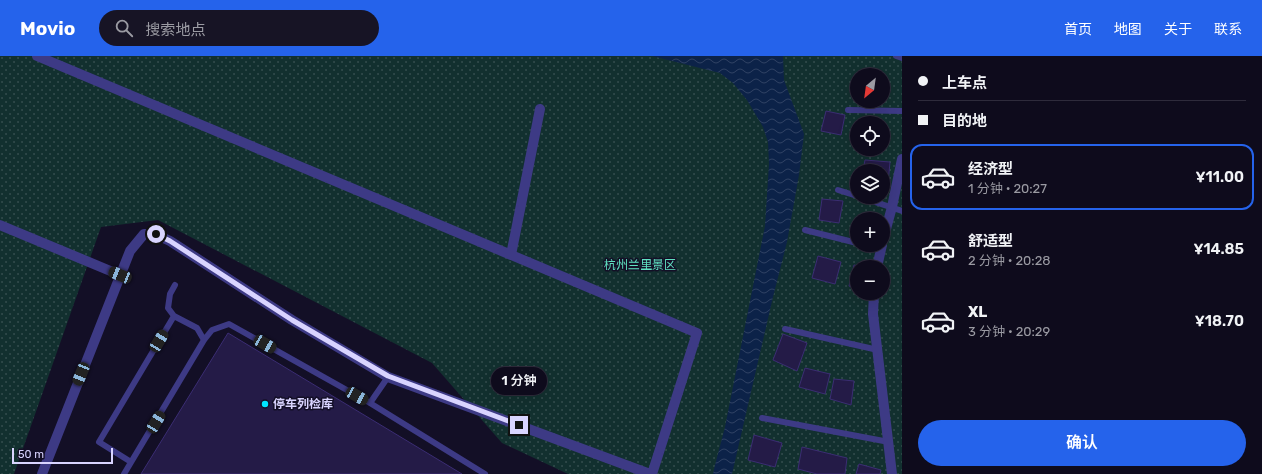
<!DOCTYPE html>
<html lang="zh">
<head>
<meta charset="utf-8">
<style>
	body { margin:0; font-family:Rubik,"Noto Sans SC",sans-serif; background:#171425; color:#f1f3f6; height:100vh; display:flex; flex-direction:column; font-size:15px; white-space:nowrap }
	* { box-sizing:border-box; margin:0 }
	p { font-size:13px; color:#9b9ba3 }
	.icon { flex:none; width:22px; height:22px; fill:none; stroke:currentColor; stroke-width:2; stroke-linecap:round; stroke-linejoin:round }
	.map { position:relative; flex:1; overflow:hidden }
	.drawer { display:flex; flex-direction:column; background:#0e0b1c; width:360px }
	.drawer>* { flex:none }
	.banner { display:grid; align-content:center; height:88px; padding:0 16px; background:#0e0b1c }
	.needle { width:26px; rotate:209deg }
	.tools { position:absolute; left:850px; top:12px; display:grid; gap:8px }
	.tools a { display:grid; place-items:center; width:40px; height:40px; border-radius:50%; background:#0e0b1c; box-shadow:0 4px 16px #0002,0 0 0 1px #2e2b3b; font-size:20px }
	.scale { position:absolute; left:12px; bottom:10px; width:101px; box-sizing:border-box; padding-left:4px; border:2px solid #d9d4ff; border-top:0; font-size:11px; line-height:14px; white-space:nowrap; color:#d9d4ff; -webkit-text-stroke:3px #130f26; paint-order:stroke }
	.end { position:absolute; width:18px; height:18px; margin:-9px; border:5px solid #d9d4ff; background:#111; box-shadow:0 0 0 2px #111 }
	.from { border-radius:50% }
	.bubble { position:absolute; height:28px; border-radius:14px; background:#0e0b1c; box-shadow:0 4px 16px #0002,0 0 0 1px #2e2b3b; font-size:13px; font-weight:600; line-height:28px; text-align:center }
	.car { position:absolute; width:12px; height:24px; margin:-12px -6px; border-radius:5px; box-shadow:0 0 3px 1px #0007; background:linear-gradient(#222 24%,#8ab4d8 0 40%,#222 0 76%,#8ab4d8 0 86%,#222 0) }
	.banner b { display:flex; align-items:center; gap:14px; height:38px; font-size:15px }
	.banner b+b { border-top:1px solid #2e2b3b }
	.banner i { width:10px; height:10px; background:#f1f3f6 }
	ul { padding:0; list-style:none }
	li { display:flex; align-items:center; gap:12px; height:66px; margin:0 8px 6px; padding:0 8px; border:2px solid transparent; border-radius:12px }
	li div { flex:1 }
	li b { display:block; font-size:15px }
	li em { font-style:normal; font-weight:600 }
	li.current { border-color:#2563eb }
	li>.icon { width:36px; height:36px; stroke-width:1.5 }
	.primary-button { display:flex; gap:8px; margin-top:auto; padding:8px 16px }
	.primary-button a { flex:1; height:46px; border-radius:24px; background:#2563eb; color:#fff; font-size:16px; font-weight:600; line-height:46px; text-align:center }
	header { display:flex; align-items:center; gap:24px; box-sizing:border-box; height:56px; padding:0 20px; background:#2563eb; color:#fff }
	header strong { font-size:19px }
	nav { display:flex; gap:22px; margin-inline-start:auto; font-size:14px }
	.search { width:280px; height:36px; background:#171425; display:flex; align-items:center; gap:10px; box-sizing:border-box; padding:0 14px; border-radius:22px; color:#9b9ba3; font-size:15px }
	main { display:flex; flex:1; min-height:0 }
	.map>svg:first-child { display:block }
</style>
</head>
<body>
<header>
<strong>Movio</strong>
<div class="search"><svg class="icon" aria-label="search" viewBox="0 0 24 24"><circle cx="10" cy="10" r="6"/><path d="M15 15l6 6"/></svg>搜索地点</div>
<nav><a>首页</a><a>地图</a><a>关于</a><a>联系</a></nav>
</header>
<main>
<div class="map">
<svg width="902" height="418" viewBox="0 0 902 418">
	<defs>
		<pattern id="green-dots" width="8" height="8" patternUnits="userSpaceOnUse"><rect width="8" height="8" fill="#12302f"/><path d="M2 2h.1M6 6h.1" fill="none" stroke="#344d4e" stroke-width="1.8" stroke-linecap="round"/></pattern>
		<pattern id="water-waves" width="16" height="10" patternUnits="userSpaceOnUse"><rect width="16" height="10" fill="#0c2248"/><path d="M0 5q4-4 8 0t8 0" fill="none" stroke="#2f4163"/></pattern>
	</defs>
	<rect width="100%" height="100%" fill="#130f26"/>
	<path fill="url(#green-dots)" fill-rule="evenodd" d="M0 0H902V418H568L502 387 432 307 158 164 101 171 14 418H0ZM857 19H883V45H857ZM857 67H883V93H857ZM857 115H883V141H857ZM857 163H883V189H857ZM857 211H883V237H857Z"/>
	<path fill="url(#water-waves)" d="M652 0H783L784 24 804 78 799 119 787 186 773 241 732 418H713L715 409 725 371 765 170 769 108 768 86 763 71 747 44 733 27 720 17Z"/>
	<path fill="#241b47" stroke="#3b2d73" d="M826 55 845 59 841 79 821 75Z
		M865 104 890 106 888 128 883 127V115H863Z
		M822 143 843 145 839 167 819 164Z
		M818 200 841 206 835 228 812 222Z
		M854 209 863 211H857V233L849 230Z
		M228 277 462 418H141Z
		M783 278 807 287 797 315 773 304Z
		M805 312 830 318 825 338 799 331Z
		M834 323 854 325 851 349 830 343Z
		M754 379 782 387 775 411 748 404Z
		M802 391 847 402 845 418H817L798 413Z
		M859 408 881 414 880 418H856Z"/>
	<g fill="none" stroke-linecap="round" stroke-linejoin="round">
		<path stroke="#3d3a85" stroke-width="6" d="M896 0 902 2
			M848 54 902 55
			M838 134 857 140
			M860 141 902 155
			M805 174 857 187
			M863 189 880 193
			M175 229 170 238 168 252 174 260 197 272 204 284
			M785 273 878 294
			M370 347 388 321
			M762 362 889 386
			M131 406 99 386 174 260
			M124 418 204 284 212 274 229 268 370 347 485 418"/>
		<path stroke="#3d3a85" stroke-width="10" d="M37 0 697 277 652 418
			M0 169 120 219
			M883 184 892 151 902 103
			M511 199 540 53
			M877 211 882 189
			M874 237 873 258 892 418
			M42 418 130 195 144 178H155L170 185 292 264 388 321 650 418"/>
	</g>
	<g fill="none" stroke-linecap="round" stroke-linejoin="round">
		<path stroke="#d9d4ff" stroke-width="5" d="M156 178 170 185 292 264 388 320 519 369"/>
	</g>
	<circle fill="#00e5ff" stroke="#130f26" stroke-width="1.5" cx="265" cy="348" r="4"/>
	<g text-anchor="middle" dominant-baseline="central" stroke-width="3" stroke-linejoin="round" paint-order="stroke">
		<g font-size="12" fill="#5fe0c0" stroke="#130f26">
			<text x="640" y="209">杭州兰里景区</text>
		</g>
		<g font-size="12" font-weight="bold" fill="#d9d4ff" stroke="#130f26" text-anchor="start">
			<text x="273" y="348">停车列检库</text>
		</g>
	</g>
</svg>
<div class="tools">
<a><svg class="needle" viewBox="-14 -14 28 28"><path d="M0-13l5 13h-10z" fill="#e53935"/><path d="M0 13l5-13h-10z" fill="#9b9ba3"/></svg></a>
<a><svg class="icon" aria-label="locate" viewBox="0 0 24 24"><circle cx="12" cy="12" r="6"/><path d="M12 2v4M12 18v4M2 12h4M18 12h4"/></svg></a>
<a><svg class="icon" aria-label="layers" viewBox="0 0 24 24"><path d="M12 4l9 5-9 5-9-5zM3 14l9 5 9-5"/></svg></a>
<a>+</a>
<a>−</a>
</div>
<div class="scale">50 m</div>
<i class="end from" style="left:156px;top:178px"></i>
<i class="end" style="left:519px;top:369px"></i>
<div class="bubble" style="left:491px;top:311px;width:56px">1 分钟</div>
<i class="car" style="left:120px;top:219px;rotate:292deg"></i>
<i class="car" style="left:159px;top:285px;rotate:31deg"></i>
<i class="car" style="left:265px;top:288px;rotate:120deg"></i>
<i class="car" style="left:81px;top:318px;rotate:202deg"></i>
<i class="car" style="left:357px;top:340px;rotate:119deg"></i>
<i class="car" style="left:156px;top:366px;rotate:31deg"></i>
</div>
<section class="drawer">
<div class="banner">
<b><i class="from"></i>上车点</b>
<b><i></i>目的地</b>
</div>
<ul>
<li class="current"><svg class="icon" aria-label="car" viewBox="0 0 24 24"><path d="M5 17H2v-5l4-1 3-4h7l3 4 3 1v5h-3M9 17h6M6 11h13"/><circle cx="7" cy="17" r="2"/><circle cx="17" cy="17" r="2"/></svg><div><b>经济型</b><p>1 分钟 · 20:27</p></div><em>¥11.00</em></li>
<li><svg class="icon" aria-label="car" viewBox="0 0 24 24"><path d="M5 17H2v-5l4-1 3-4h7l3 4 3 1v5h-3M9 17h6M6 11h13"/><circle cx="7" cy="17" r="2"/><circle cx="17" cy="17" r="2"/></svg><div><b>舒适型</b><p>2 分钟 · 20:28</p></div><em>¥14.85</em></li>
<li><svg class="icon" aria-label="car" viewBox="0 0 24 24"><path d="M5 17H2v-5l4-1 3-4h7l3 4 3 1v5h-3M9 17h6M6 11h13"/><circle cx="7" cy="17" r="2"/><circle cx="17" cy="17" r="2"/></svg><div><b>XL</b><p>3 分钟 · 20:29</p></div><em>¥18.70</em></li>
</ul>
<div class="primary-button"><a>确认</a></div>
</section>
</main>
</body>
</html>
